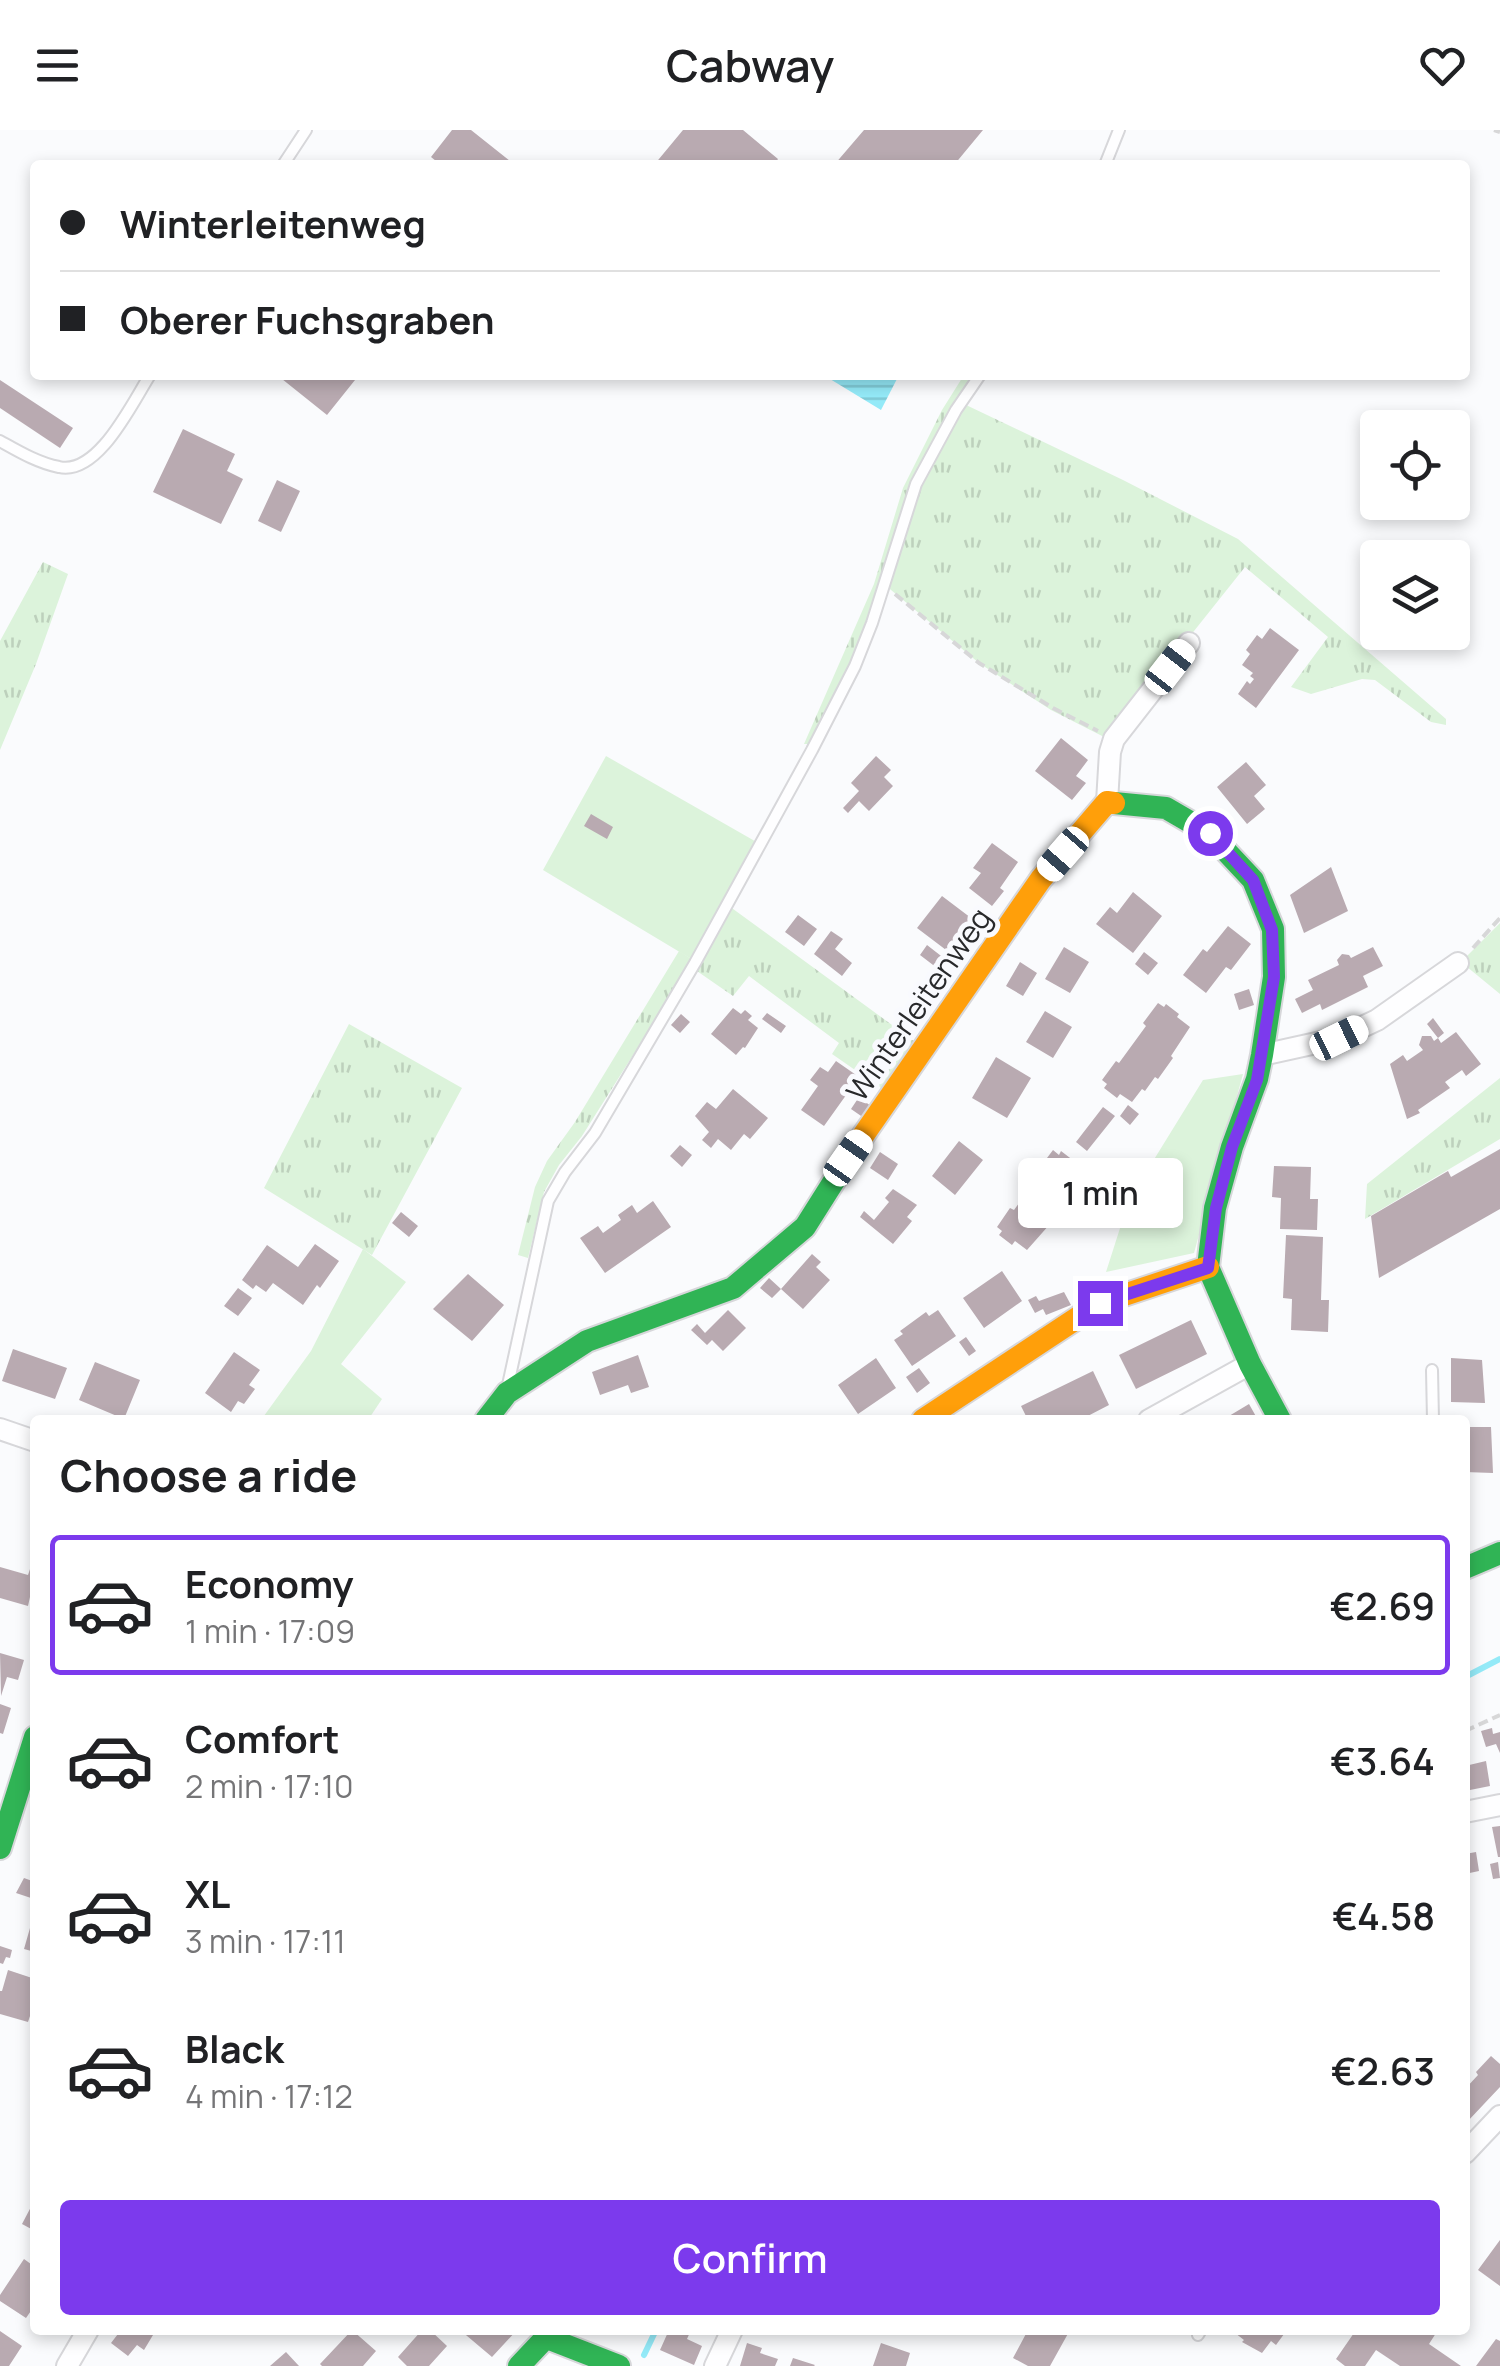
<!DOCTYPE html>
<html lang="en">
<head>
<meta charset="utf-8">
<style>
	body { margin:0; font-family:Manrope,sans-serif; background:#f2f2f2; color:#202124; height:100vh; display:flex; flex-direction:column; font-size:38px; white-space:nowrap }
	* { box-sizing:border-box; margin:0 }
	p { font-size:32px; color:#757577 }
	.icon { flex:none; width:55px; height:55px; fill:none; stroke:currentColor; stroke-width:2; stroke-linecap:round; stroke-linejoin:round }
	.map { position:relative; flex:1; overflow:hidden }
	.panel { position:absolute; left:30px; top:1285px; width:1440px; height:920px; display:flex; flex-direction:column; background:#fff; border-radius:10px; box-shadow:0 5px 15px #0003 }
	.panel>* { flex:none }
	.hud { position:absolute; left:30px; top:30px; width:1440px; height:220px; border-radius:10px; box-shadow:0 5px 15px #0003; display:grid; align-content:center; height:220px; padding:0 30px; background:#fff }
	.controls { position:absolute; left:1360px; top:280px; display:grid; gap:20px }
	.controls a { display:grid; place-items:center; width:110px; height:110px; border-radius:10px; background:#fff; box-shadow:0 5px 15px #0003; font-size:50px }
	.end { position:absolute; width:45px; height:45px; margin:-22px; border:12px solid #7c3aed; background:#fff; box-shadow:0 0 0 5px #fff }
	.from { border-radius:50% }
	.bubble { position:absolute; height:70px; border-radius:10px; background:#fff; box-shadow:0 5px 15px #0003; font-size:32px; font-weight:600; line-height:70px; text-align:center }
	.car { position:absolute; width:30px; height:60px; margin:-30px -15px; border-radius:12px; box-shadow:0 0 8px 2px #0007; background:linear-gradient(#fff 24%,#345 0 40%,#fff 0 76%,#345 0 86%,#fff 0) }
	.hud b { display:flex; align-items:center; gap:35px; height:95px; font-size:38px }
	.hud b+b { border-top:2px solid #e0e0e0 }
	.hud i { width:25px; height:25px; background:#202124 }
	ul { padding:0; list-style:none }
	li { display:flex; align-items:center; gap:30px; height:140px; margin:0 20px 15px; padding:0 10px; border:5px solid transparent; border-radius:10px }
	li div { flex:1 }
	li b { display:block; font-size:38px }
	li em { font-style:normal; font-weight:600 }
	li.selected { border-color:#7c3aed }
	li>.icon { width:90px; height:90px; stroke-width:1.5 }
	h2 { padding:0 30px; font-size:45px; line-height:120px }
	.action { display:flex; gap:20px; margin-top:auto; padding:20px 30px }
	.action a { flex:1; height:115px; border-radius:10px; background:#7c3aed; color:#fff; font-size:40px; font-weight:600; line-height:115px; text-align:center }
	header { display:flex; justify-content:space-between; align-items:center; height:130px; padding:0 30px; background:#fff; font-size:45px; font-weight:600 }
	.map>svg:first-child { display:block }
</style>
</head>
<body>
<header><svg class="icon" aria-label="menu" viewBox="0 0 24 24"><path d="M4 6h16M4 12h16M4 18h16"/></svg>Cabway<svg class="icon" aria-label="heart" viewBox="0 0 24 24"><path d="M12 20l-8-8c-3-5 5-10 8-4 3-6 11-1 8 4z"/></svg></header>
<div class="map">
<svg width="1500" height="2236" viewBox="0 0 1500 2236">
	<defs>
		<pattern id="grass-tufts" width="24" height="20" patternUnits="userSpaceOnUse" patternTransform="scale(2.5)"><rect width="24" height="20" fill="#dcf3db"/><path d="M3 7l-1-3M5 7V3M7 7l1-3M15 17l-1-3M17 17v-4M19 17l1-3" fill="none" stroke="#bdd0bc"/></pattern>
		<pattern id="water-rules" width="6" height="5" patternUnits="userSpaceOnUse" patternTransform="scale(2.5)"><rect width="6" height="5" fill="#94eaf8"/><path d="M0 2.5h6" fill="none" stroke="#80c9d5"/></pattern>
	</defs>
	<rect width="100%" height="100%" fill="#fafbfd"/>
	<path fill="url(#grass-tufts)" d="M964 245H977L914 353 870 493 813 614H804L874 454 903 358 942 280Z
		M964 274 1123 350 1238 409 1446 589V595L1431 592 1375 550 1362 549 1311 564 1291 557 1328 507 1245 437 1108 609 1051 580 979 533 885 455 918 355Z
		M43 432 68 444 36 534 0 620V511Z
		M729 776 914 911 881 958 832 924 839 913 749 846 733 866 694 839Z
		M1500 793V864L1461 832Z
		M679 821 693 830 582 1006 559 1035 544 1062 528 1128 518 1125 535 1057 547 1031 575 992Z
		M349 894 462 958 372 1125 264 1058Z
		M1500 948V1009L1365 1089 1367 1054Z"/>
	<path fill="#dcf3db" d="M606 626 760 714 693 830 543 740Z
		M1243 944 1194 1123 1106 1142 1129 1070 1203 950Z
		M363 1119 406 1152 341 1234 382 1269 368 1290H261L311 1221Z"/>
	<path fill="url(#water-rules)" d="M833 245H899L881 280 830 249Z"/>
	<g fill="none" stroke-linecap="round" stroke-linejoin="round">
		<path stroke="#94eaf8" stroke-width="6" d="M1465 1547 1500 1529
			M644 2225 656 2200"/>
	</g>
	<path fill="#b9aab1" d="M452 0H471L515 35H441L431 27Z
		M683 0H743L778 29 774 35H654Z
		M864 0H983L954 35H834Z
		M277 245H359L327 285Z
		M0 250 73 298 60 318 0 278Z
		M183 299 235 324 227 341 243 349 221 394 153 362Z
		M277 350 300 361 281 402 258 391Z
		M1270 498 1299 520 1256 578 1238 564 1247 551 1250 554 1254 549 1250 546 1253 543 1242 535 1250 524 1246 520 1257 505 1262 509Z
		M1061 608 1088 630 1076 646 1086 653 1072 670 1035 641Z
		M876 626 891 640 884 647 893 656 869 681 859 671 848 683 843 678 859 661 851 653Z
		M1246 632 1266 655 1254 666 1265 679 1247 694 1217 657Z
		M591 684 613 697 607 709 584 696Z
		M992 713 1018 732 1000 758 1004 761 992 776 969 758 981 743 973 738Z
		M1331 737 1348 781 1304 803 1290 765Z
		M1133 762 1162 786 1133 823 1096 794 1110 777 1117 783Z
		M942 766 979 794 954 826 917 798Z
		M798 785 817 799 804 816 785 802Z
		M1228 796 1251 814 1231 840 1226 837 1206 863 1183 845 1203 819 1207 822Z
		M831 801 843 809 835 819 852 833 842 846 814 824Z
		M927 815 945 829 937 838 920 825Z
		M1064 817 1089 832 1070 863 1045 849Z
		M1373 817 1383 836 1363 846 1368 857 1322 880 1320 874 1302 883 1295 869 1313 860 1308 850 1339 835 1337 830 1342 824 1349 825 1351 828Z
		M1144 822 1158 833 1148 845 1135 834Z
		M1020 832 1037 843 1023 866 1006 856Z
		M1249 859 1254 875 1239 880 1234 864Z
		M1158 873 1164 877 1166 874 1179 884 1177 887 1190 897 1171 926 1173 928 1158 949 1155 947 1145 961 1142 959 1132 972 1120 964 1117 968 1104 958 1107 954 1102 950 1116 931 1119 933 1146 896 1143 893Z
		M733 878 741 884 745 880 752 886 748 890 758 898 745 918 743 917 736 925 711 904Z
		M1045 881 1072 897 1053 928 1026 912Z
		M767 883 786 896 781 903 762 889Z
		M681 884 690 892 680 903 671 895Z
		M1433 888 1444 903 1438 908 1427 894Z
		M1456 902 1481 934 1466 946 1462 940 1445 952 1450 958 1418 980 1420 983 1407 989 1390 934 1403 925 1407 931 1423 920 1419 915 1422 906H1431L1434 911 1438 908 1441 913Z
		M996 927 1031 948 1007 988 972 968Z
		M836 931 859 947 824 996 801 980 818 956 810 950 820 937 828 942Z
		M733 959 768 988 750 1009 744 1004 731 1020 718 1009 711 1018 702 1010 709 1002 695 986 707 972 716 979Z
		M859 967 872 977 864 988 851 979Z
		M1128 975 1139 984 1130 995 1120 986Z
		M1103 977 1115 986 1087 1021 1076 1012Z
		M959 1011 983 1030 955 1065 932 1046Z
		M680 1015 692 1025 682 1037 670 1026Z
		M1500 1019V1079L1379 1148 1371 1086 1448 1041 1451 1047Z
		M1053 1020 1059 1025 1061 1021 1074 1031 1072 1034 1085 1044 1065 1074 1068 1076 1053 1096 1050 1094 1027 1120 1015 1111 1012 1115 999 1105 1002 1101 997 1097 1010 1078 1014 1080 1041 1043 1038 1040Z
		M880 1022 898 1034 888 1050 870 1038Z
		M1274 1036 1311 1037 1310 1069H1318L1317 1100 1280 1099 1281 1068 1272 1067Z
		M893 1059 917 1075 907 1087 912 1091 893 1114 860 1087 864 1081 874 1090 889 1072 885 1068Z
		M653 1071 671 1097 605 1143 580 1108 598 1096 603 1103 621 1090 618 1085 632 1075 637 1083Z
		M401 1082 418 1096 409 1107 392 1093Z
		M1286 1105 1323 1107 1321 1170H1329L1328 1202 1291 1200 1292 1169 1283 1168Z
		M315 1114 339 1131 320 1158 317 1155 303 1175 273 1153 266 1162 256 1155 253 1159 242 1150 267 1115 298 1137Z
		M812 1124 821 1132 816 1137 830 1150 803 1179 781 1159 772 1168 760 1158 769 1148 781 1159Z
		M1002 1141 1022 1171 984 1198 963 1168Z
		M468 1144 504 1175 472 1211 433 1179Z
		M238 1158 252 1168 238 1186 224 1176Z
		M1064 1162 1071 1175 1046 1185 1043 1179 1035 1183 1028 1170 1036 1166 1039 1171Z
		M728 1180 746 1198 723 1221 712 1210 707 1215 691 1200 697 1194 705 1203Z
		M938 1180 956 1206 912 1236 894 1210 903 1204 900 1201 926 1182 929 1186Z
		M1191 1190 1207 1224 1136 1259 1119 1225Z
		M966 1207 976 1221 969 1226 959 1212Z
		M13 1219 67 1238 55 1269 2 1251Z
		M234 1222 260 1240 249 1255 255 1259 244 1274 238 1271 231 1282 205 1263Z
		M638 1225 649 1257 631 1263 628 1255 600 1265 592 1242Z
		M876 1228 896 1258 858 1284 838 1255Z
		M1451 1228 1482 1230 1485 1273 1451 1272Z
		M95 1232 140 1250 124 1289 79 1270Z
		M919 1238 930 1253 917 1263 906 1247Z
		M1093 1241 1109 1275 1080 1290H1028L1021 1276Z
		M1249 1274 1258 1290H1232L1229 1286Z
		M1465 1297H1491L1493 1343 1465 1342Z
		M32 1433 35 1434V1468L30 1467 28 1476 0 1468V1437L28 1445Z
		M0 1523 24 1530 18 1550 7 1547 1 1566Z
		M0 1574 11 1578 3 1604 0 1603Z
		M1492 1598 1493 1604 1500 1602V1623L1496 1614 1486 1617 1481 1601Z
		M1486 1631 1490 1656 1465 1661V1636Z
		M1500 1696V1727H1498L1492 1697Z
		M1476 1722 1479 1741 1465 1744V1724Z
		M1498 1732 1500 1748 1493 1749 1490 1734Z
		M24 1748 35 1752V1761L33 1760 31 1768 16 1763Z
		M30 1798 35 1799V1822L24 1819Z
		M0 1816 12 1820 10 1828 6 1827 3 1834 0 1833Z
		M8 1840 35 1849V1871L28 1892 0 1884V1861H2Z
		M1491 1926 1500 1934V1957L1467 1992 1465 1990V1959L1478 1945 1476 1942Z
		M32 2075 35 2076V2101L22 2094Z
		M1500 2110V2156L1478 2140Z
		M24 2129 35 2137V2175L26 2188 0 2171V2165Z
		M121 2200H156L144 2220 137 2215 128 2226 111 2213Z
		M352 2200 376 2221 363 2236H322L320 2234Z
		M422 2200H430L447 2216 429 2236H407L398 2227Z
		M460 2200H517L492 2227Z
		M669 2200H691L687 2209 702 2216 694 2235 660 2220Z
		M1028 2200H1070L1050 2236H1028L1013 2228Z
		M1238 2200H1287L1276 2215 1271 2211 1262 2223 1242 2212 1244 2210 1235 2203Z
		M1356 2200H1438L1429 2214 1461 2236H1400L1376 2220 1365 2236H1345L1336 2229Z
		M0 2201 22 2216 9 2236H0Z
		M1496 2209 1500 2211V2236H1476Z
		M747 2213 762 2218 760 2223 778 2229 775 2236H740Z
		M881 2213 910 2223 906 2236H873Z
		M286 2222 299 2236H270Z
		M793 2228 815 2235 814 2236H790Z"/>
	<g fill="none" stroke-linecap="round" stroke-linejoin="round">
		<g stroke="#d7d7da" stroke-width="14">
			<path id="lane" d="M283 35 306 0
				M1105 35 1119 0
				M0 311C18 321 38 333 59 337 98 346 132 273 150 245
				M1432 1240 1433 1290
				M508 1255 548 1071 565 1042 595 1003 695 833 812 620 855 536 872 493 916 354 956 280 980 245
				M1198 2205 1201 2200"/>
		</g>
		<g stroke="#d7d7da" stroke-width="24">
			<path id="street" d="M1107 672 1110 622 1114 609 1189 513
				M1262 925 1339 908 1377 890 1458 833
				M1149 1290 1250 1234
				M0 1299 35 1311
				M1465 1682 1500 1675
				M1465 2023 1500 1986
				M67 2236 88 2200
				M715 2236 732 2200"/>
		</g>
		<g stroke="#d7d7da" stroke-width="26">
			<path id="fast" d="M1114 673 1166 678 1209 703 1253 750 1273 799 1274 847 1262 925 1257 949 1232 1017 1215 1078 1208 1137 1250 1234 1280 1290
				M486 1290 507 1263 587 1211 733 1158 805 1097 858 1013
				M1465 1438 1500 1423
				M0 1718 35 1607
				M547 2208 619 2236
				M519 2236 553 2200"/>
		</g>
		<g stroke="#d7d7da" stroke-width="26">
			<path id="slow" d="M858 1013 1041 749 1107 672 1114 673
				M923 1290 1100 1173 1208 1137"/>
		</g>
		<path stroke="#d7d7d8" stroke-width="4" stroke-dasharray="10 5" stroke-linecap="butt" d="M1494 0 1500 2
			M895 464 979 533 1053 578 1098 601
			M1473 818 1500 788
			M1465 1601 1500 1585"/>
		<use href="#lane" stroke="#fefeff" stroke-width="10"/>
		<use href="#street" stroke="#fefeff" stroke-width="20"/>
		<use href="#fast" stroke="#30b455" stroke-width="22"/>
		<use href="#slow" stroke="#ff9f0a" stroke-width="22"/>
	</g>
	<g fill="none" stroke-linecap="round" stroke-linejoin="round">
		<path stroke="#7c3aed" stroke-width="12" d="M1100 1173 1208 1138 1216 1078 1232 1017 1257 950 1274 847 1272 800 1253 750 1210 703"/>
	</g>
	<g text-anchor="middle" dominant-baseline="central" stroke-width="10" stroke-linejoin="round" paint-order="stroke">
		<g font-size="30" fill="#28292b" stroke="#f9fafe">
			<text transform="translate(918 874) rotate(-55)">Winterleitenweg</text>
		</g>
	</g>
</svg>
<div class="controls">
<a><svg class="icon" aria-label="locate" viewBox="0 0 24 24"><circle cx="12" cy="12" r="6"/><path d="M12 2v4M12 18v4M2 12h4M18 12h4"/></svg></a>
<a><svg class="icon" aria-label="layers" viewBox="0 0 24 24"><path d="M12 4l9 5-9 5-9-5zM3 14l9 5 9-5"/></svg></a>
</div>
<i class="end from" style="left:1210px;top:703px"></i>
<i class="end" style="left:1100px;top:1173px"></i>
<div class="bubble" style="left:1018px;top:1028px;width:165px">1 min</div>
<i class="car" style="left:1170px;top:537px;rotate:38deg"></i>
<i class="car" style="left:1063px;top:724px;rotate:221deg"></i>
<i class="car" style="left:1339px;top:908px;rotate:64deg"></i>
<i class="car" style="left:848px;top:1028px;rotate:35deg"></i>
<div class="hud">
<b><i class="from"></i>Winterleitenweg</b>
<b><i></i>Oberer Fuchsgraben</b>
</div>
<section class="panel">
<h2>Choose a ride</h2>
<ul>
<li class="selected"><svg class="icon" aria-label="car" viewBox="0 0 24 24"><path d="M5 17H2v-5l4-1 3-4h7l3 4 3 1v5h-3M9 17h6M6 11h13"/><circle cx="7" cy="17" r="2"/><circle cx="17" cy="17" r="2"/></svg><div><b>Economy</b><p>1 min · 17:09</p></div><em>€2.69</em></li>
<li><svg class="icon" aria-label="car" viewBox="0 0 24 24"><path d="M5 17H2v-5l4-1 3-4h7l3 4 3 1v5h-3M9 17h6M6 11h13"/><circle cx="7" cy="17" r="2"/><circle cx="17" cy="17" r="2"/></svg><div><b>Comfort</b><p>2 min · 17:10</p></div><em>€3.64</em></li>
<li><svg class="icon" aria-label="car" viewBox="0 0 24 24"><path d="M5 17H2v-5l4-1 3-4h7l3 4 3 1v5h-3M9 17h6M6 11h13"/><circle cx="7" cy="17" r="2"/><circle cx="17" cy="17" r="2"/></svg><div><b>XL</b><p>3 min · 17:11</p></div><em>€4.58</em></li>
<li><svg class="icon" aria-label="car" viewBox="0 0 24 24"><path d="M5 17H2v-5l4-1 3-4h7l3 4 3 1v5h-3M9 17h6M6 11h13"/><circle cx="7" cy="17" r="2"/><circle cx="17" cy="17" r="2"/></svg><div><b>Black</b><p>4 min · 17:12</p></div><em>€2.63</em></li>
</ul>
<div class="action"><a>Confirm</a></div>
</section>
</div>
</body>
</html>
